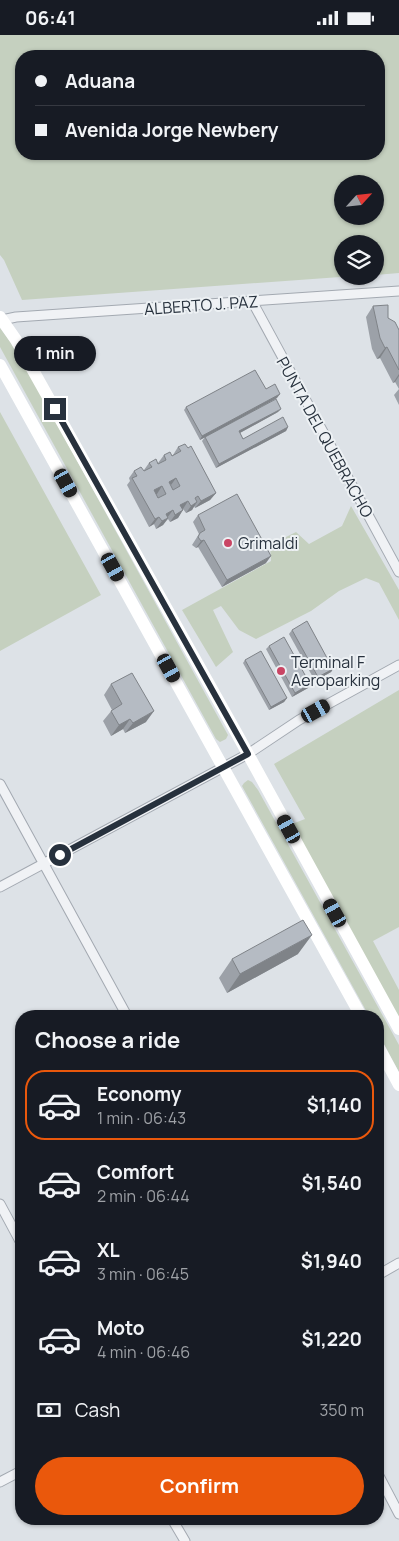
<!DOCTYPE html>
<html lang="en">
<head>
<meta charset="utf-8">
<style>
	body { margin:0; font-family:Manrope,sans-serif; background:#20242c; color:#f1f3f6; height:100vh; display:flex; flex-direction:column; font-size:19px; white-space:nowrap }
	* { box-sizing:border-box; margin:0 }
	p { font-size:16px; color:#9ea1a6 }
	.icon { flex:none; width:28px; height:28px; fill:none; stroke:currentColor; stroke-width:2; stroke-linecap:round; stroke-linejoin:round }
	.map { position:relative; flex:1; overflow:hidden }
	.sheet { position:absolute; left:15px; top:975px; width:369px; height:515px; display:flex; flex-direction:column; background:#171b24; border-radius:20px; box-shadow:0 1px 4px #0004 }
	.sheet>* { flex:none }
	.banner { position:absolute; left:15px; top:15px; width:370px; height:110px; border-radius:20px; box-shadow:0 1px 4px #0004; display:grid; align-content:center; height:110px; padding:0 20px; background:#171b24 }
	.needle { width:32px; rotate:63deg }
	.controls { position:absolute; left:334px; top:140px; display:grid; gap:10px }
	.controls a { display:grid; place-items:center; width:50px; height:50px; border-radius:50%; background:#171b24; box-shadow:0 1px 4px #0004; font-size:25px }
	.end { position:absolute; width:22px; height:22px; margin:-11px; border:6px solid #27313d; background:#fff; box-shadow:0 0 0 2px #fff }
	.from { border-radius:50% }
	.bubble { position:absolute; height:35px; border-radius:18px; background:#171b24; box-shadow:0 1px 4px #0004; font-size:16px; font-weight:700; line-height:35px; text-align:center }
	.car { position:absolute; width:15px; height:30px; margin:-15px -8px; border-radius:6px; box-shadow:0 0 4px 1px #0007; background:linear-gradient(#222 24%,#8ab4d8 0 40%,#222 0 76%,#8ab4d8 0 86%,#222 0) }
	.banner b { display:flex; align-items:center; gap:18px; height:48px; font-size:19px }
	.banner b+b { border-top:1px solid #363941 }
	.banner i { width:12px; height:12px; background:#f1f3f6 }
	ul { padding:0; list-style:none }
	li { display:flex; align-items:center; gap:15px; height:70px; margin:0 10px 8px; padding:0 10px; border:2px solid transparent; border-radius:20px }
	li div { flex:1 }
	li b { display:block; font-size:19px }
	li em { font-style:normal; font-weight:700 }
	li.active { border-color:#ea580c }
	li>.icon { width:45px; height:45px; stroke-width:1.5 }
	h2 { padding:0 20px; font-size:22px; line-height:60px }
	.pay { display:flex; align-items:center; gap:12px; height:55px; padding:0 20px; font-size:19px }
	.pay p { margin-inline-start:auto }
	.action { display:flex; gap:10px; margin-top:auto; padding:10px 20px }
	.action a { flex:1; height:58px; border-radius:30px; background:#ea580c; color:#fff; font-size:20px; font-weight:700; line-height:58px; text-align:center }
	.status { display:flex; justify-content:space-between; align-items:center; height:35px; padding:0 25px; background:#171b24; direction:ltr }
	.status svg { height:14px; fill:currentColor }
	.map>svg:first-child { display:block }
</style>
</head>
<body>
<div class="status"><b>06:41</b><svg viewBox="0 0 49 12"><path d="M0 12V9h3v3zM5 12V6h3v6zM10 12V3h3v9zM15 12V0h3v12zM26 1h20v11H26zM47 4h2v5h-2z"/></svg></div>
<div class="map">
<svg width="399" height="1506" viewBox="0 0 399 1506">
	<rect width="100%" height="100%" fill="#dde2e7"/>
	<path fill="#c5d0bf" fill-rule="evenodd" d="M0 0H399V238L375 240V209H342V241H354L22 265 4 225 0 220ZM21 21H379V119H21ZM342 149H375V181H342Z
		M0 293 15 313 228 700 226 704 220 707 216 704 0 312Z
		M0 377 101 560 0 616Z
		M351 471 399 555V585L379 548 366 543 339 556 311 576 256 604 239 595 221 571 213 575 233 617 216 632 182 575 271 526 270 510 296 497 309 509 342 491Z
		M399 655V892L373 906 399 955V983L292 789 305 784 274 729Z
		M248 745 252 747 258 755 399 1010V1037L378 998V981H369L242 751 244 748Z"/>
	<g fill="none" stroke-linecap="round" stroke-linejoin="round">
		<g stroke="#a3a9b1" stroke-width="11">
			<path id="street" d="M252 266 399 537
				M2 285 16 282 399 256
				M0 749 127 981
				M0 852 248 719 299 685 399 630
				M0 1169 21 1208
				M378 1240 399 1228
				M378 1439 399 1479
				M0 1447 21 1436
				M172 1484 185 1506"/>
		</g>
		<use href="#street" stroke="#f0f2f5" stroke-width="9"/>
		<path stroke="#fff" stroke-width="12" d="M0 282 16 305 237 699 399 994
			M0 330 361 981
			M378 1011 399 1050"/>
	</g>
	<path fill="#9ca1a8" d="M373 271 388 283 399 295V370L394 360 399 354 395 347 393 348 380 323 377 324 372 314 366 282Z
		M266 354 277 363 200 405 184 375 186 372Z
		M278 377 240 398 243 404 288 392 286 396 216 433 202 406 205 402Z
		M178 412 216 458 210 465 195 473 194 471 192 475 186 478 183 474 178 483 170 487 168 484 163 490 156 494 154 489 149 492 127 450 130 446 129 443 134 436H144V435L149 428H159H158L164 420 172 421 174 420H173Z
		M198 480 266 528 222 552 198 512 196 513 192 510 199 499 193 487Z
		M292 595 333 634 331 637 315 646 289 599Z
		M269 611 308 653 292 662 266 614Z
		M245 625 287 663 284 667 269 675 243 628Z
		M111 649 146 687 125 698 123 694 111 701 103 686 112 675 104 660Z
		M298 919 227 958 219 943 232 924Z"/>
	<path fill="#7f8388" d="M387 312 380 323 377 324 385 313Z
		M399 339V341L395 347 393 348Z
		M280 359 277 363 200 405 202 401Z
		M281 374 278 377 236 400 239 396Z
		M288 392 286 396 216 433 219 429Z
		M176 443 171 450 169 447Z
		M162 451 157 459 149 463 154 455Z
		M216 458 210 465 195 473 201 466Z
		M188 466 183 474 175 478 180 470Z
		M197 467 192 475 186 478 191 471Z
		M173 475 167 483 166 479Z
		M183 475 178 483 170 487 175 480Z
		M159 482 154 489 149 492 155 484Z
		M168 483 163 490 156 494 162 486Z
		M204 505 198 512 196 513 201 506Z
		M271 521 266 528 222 552 227 545Z
		M333 634 331 637 315 646 318 642Z
		M310 649 308 653 292 662 295 658Z
		M287 663 284 667 269 675 271 672Z
		M154 676 146 687 125 698 133 688Z
		M130 684 123 694 111 701 119 690Z
		M312 900 298 919 227 958 240 939Z"/>
	<path fill="#b5bbc3" stroke="#7f8388" fill-rule="evenodd" d="M388 270V283L395 287 399 295V335L387 312 385 313 380 303 373 271Z
		M255 335 266 354 275 349 280 359 202 401 186 372Z
		M276 364 281 374 239 396 243 404 283 382 288 392 219 429 205 402Z
		M185 409 188 413 191 411 216 458 201 466 198 461 195 463 197 467 191 471 188 466 180 470 183 475 175 480 173 475 166 479 168 483 162 486 159 482 155 484 132 443 137 441 134 436 141 432 144 436 152 432 149 428 156 424 158 429 166 425 164 420 170 417 172 421 181 416 178 412ZM176 443 180 451 173 455 169 447ZM162 451 166 459 158 463 154 455Z
		M237 459 271 521 227 545 204 505 201 506 198 502 200 498 205 495 198 480Z
		M307 586 333 634 318 642 292 595Z
		M284 602 310 649 295 658 269 611Z
		M261 616 287 663 271 672 245 625Z
		M132 638 154 676 133 688 130 684 119 690 111 676 122 669 111 649Z
		M303 885 312 900 240 939 232 924Z"/>
	<g fill="none" stroke-linecap="round" stroke-linejoin="round">
		<path stroke="#27313d" stroke-width="6" d="M55 374 248 719 60 820"/>
	</g>
	<g fill="#c94564" stroke="#edf1f4" stroke-width="2">
		<circle cx="228" cy="508" r="5"/>
		<circle cx="281" cy="636" r="5"/>
	</g>
	<g text-anchor="middle" dominant-baseline="central" stroke-width="4" stroke-linejoin="round" paint-order="stroke">
		<g font-size="16" fill="#27313d" stroke="#edf1f4">
			<text transform="translate(201 270) rotate(-4)">ALBERTO J. PAZ</text>
			<text transform="translate(325 402) rotate(61)">PUNTA DEL QUEBRACHO</text>
		</g>
		<g font-size="16" fill="#27313d" stroke="#edf1f4" text-anchor="start">
			<text x="238" y="508">Grimaldi</text>
			<text x="291" y="627">Terminal F<tspan x="291" dy="18">Aeroparking</tspan></text>
		</g>
	</g>
</svg>
<div class="controls">
<a><svg class="needle" viewBox="-14 -14 28 28"><path d="M0-13l5 13h-10z" fill="#e53935"/><path d="M0 13l5-13h-10z" fill="#9ea1a6"/></svg></a>
<a><svg class="icon" aria-label="layers" viewBox="0 0 24 24"><path d="M12 4l9 5-9 5-9-5zM3 14l9 5 9-5"/></svg></a>
</div>
<i class="end from" style="left:60px;top:820px"></i>
<i class="end" style="left:55px;top:374px"></i>
<div class="bubble" style="left:14px;top:301px;width:82px">1 min</div>
<i class="car" style="left:66px;top:448px;rotate:151deg"></i>
<i class="car" style="left:113px;top:532px;rotate:151deg"></i>
<i class="car" style="left:169px;top:633px;rotate:151deg"></i>
<i class="car" style="left:316px;top:676px;rotate:61deg"></i>
<i class="car" style="left:289px;top:794px;rotate:331deg"></i>
<i class="car" style="left:335px;top:878px;rotate:331deg"></i>
<div class="banner">
<b><i class="from"></i>Aduana</b>
<b><i></i>Avenida Jorge Newbery</b>
</div>
<section class="sheet">
<h2>Choose a ride</h2>
<ul>
<li class="active"><svg class="icon" aria-label="car" viewBox="0 0 24 24"><path d="M5 17H2v-5l4-1 3-4h7l3 4 3 1v5h-3M9 17h6M6 11h13"/><circle cx="7" cy="17" r="2"/><circle cx="17" cy="17" r="2"/></svg><div><b>Economy</b><p>1 min · 06:43</p></div><em>$1,140</em></li>
<li><svg class="icon" aria-label="car" viewBox="0 0 24 24"><path d="M5 17H2v-5l4-1 3-4h7l3 4 3 1v5h-3M9 17h6M6 11h13"/><circle cx="7" cy="17" r="2"/><circle cx="17" cy="17" r="2"/></svg><div><b>Comfort</b><p>2 min · 06:44</p></div><em>$1,540</em></li>
<li><svg class="icon" aria-label="car" viewBox="0 0 24 24"><path d="M5 17H2v-5l4-1 3-4h7l3 4 3 1v5h-3M9 17h6M6 11h13"/><circle cx="7" cy="17" r="2"/><circle cx="17" cy="17" r="2"/></svg><div><b>XL</b><p>3 min · 06:45</p></div><em>$1,940</em></li>
<li><svg class="icon" aria-label="car" viewBox="0 0 24 24"><path d="M5 17H2v-5l4-1 3-4h7l3 4 3 1v5h-3M9 17h6M6 11h13"/><circle cx="7" cy="17" r="2"/><circle cx="17" cy="17" r="2"/></svg><div><b>Moto</b><p>4 min · 06:46</p></div><em>$1,220</em></li>
</ul>
<div class="pay"><svg class="icon" aria-label="cash" viewBox="0 0 24 24"><path d="M3 7h18v10H3z"/><circle cx="12" cy="12" r="2"/></svg>Cash<p>350 m</p></div>
<div class="action"><a>Confirm</a></div>
</section>
</div>
</body>
</html>
